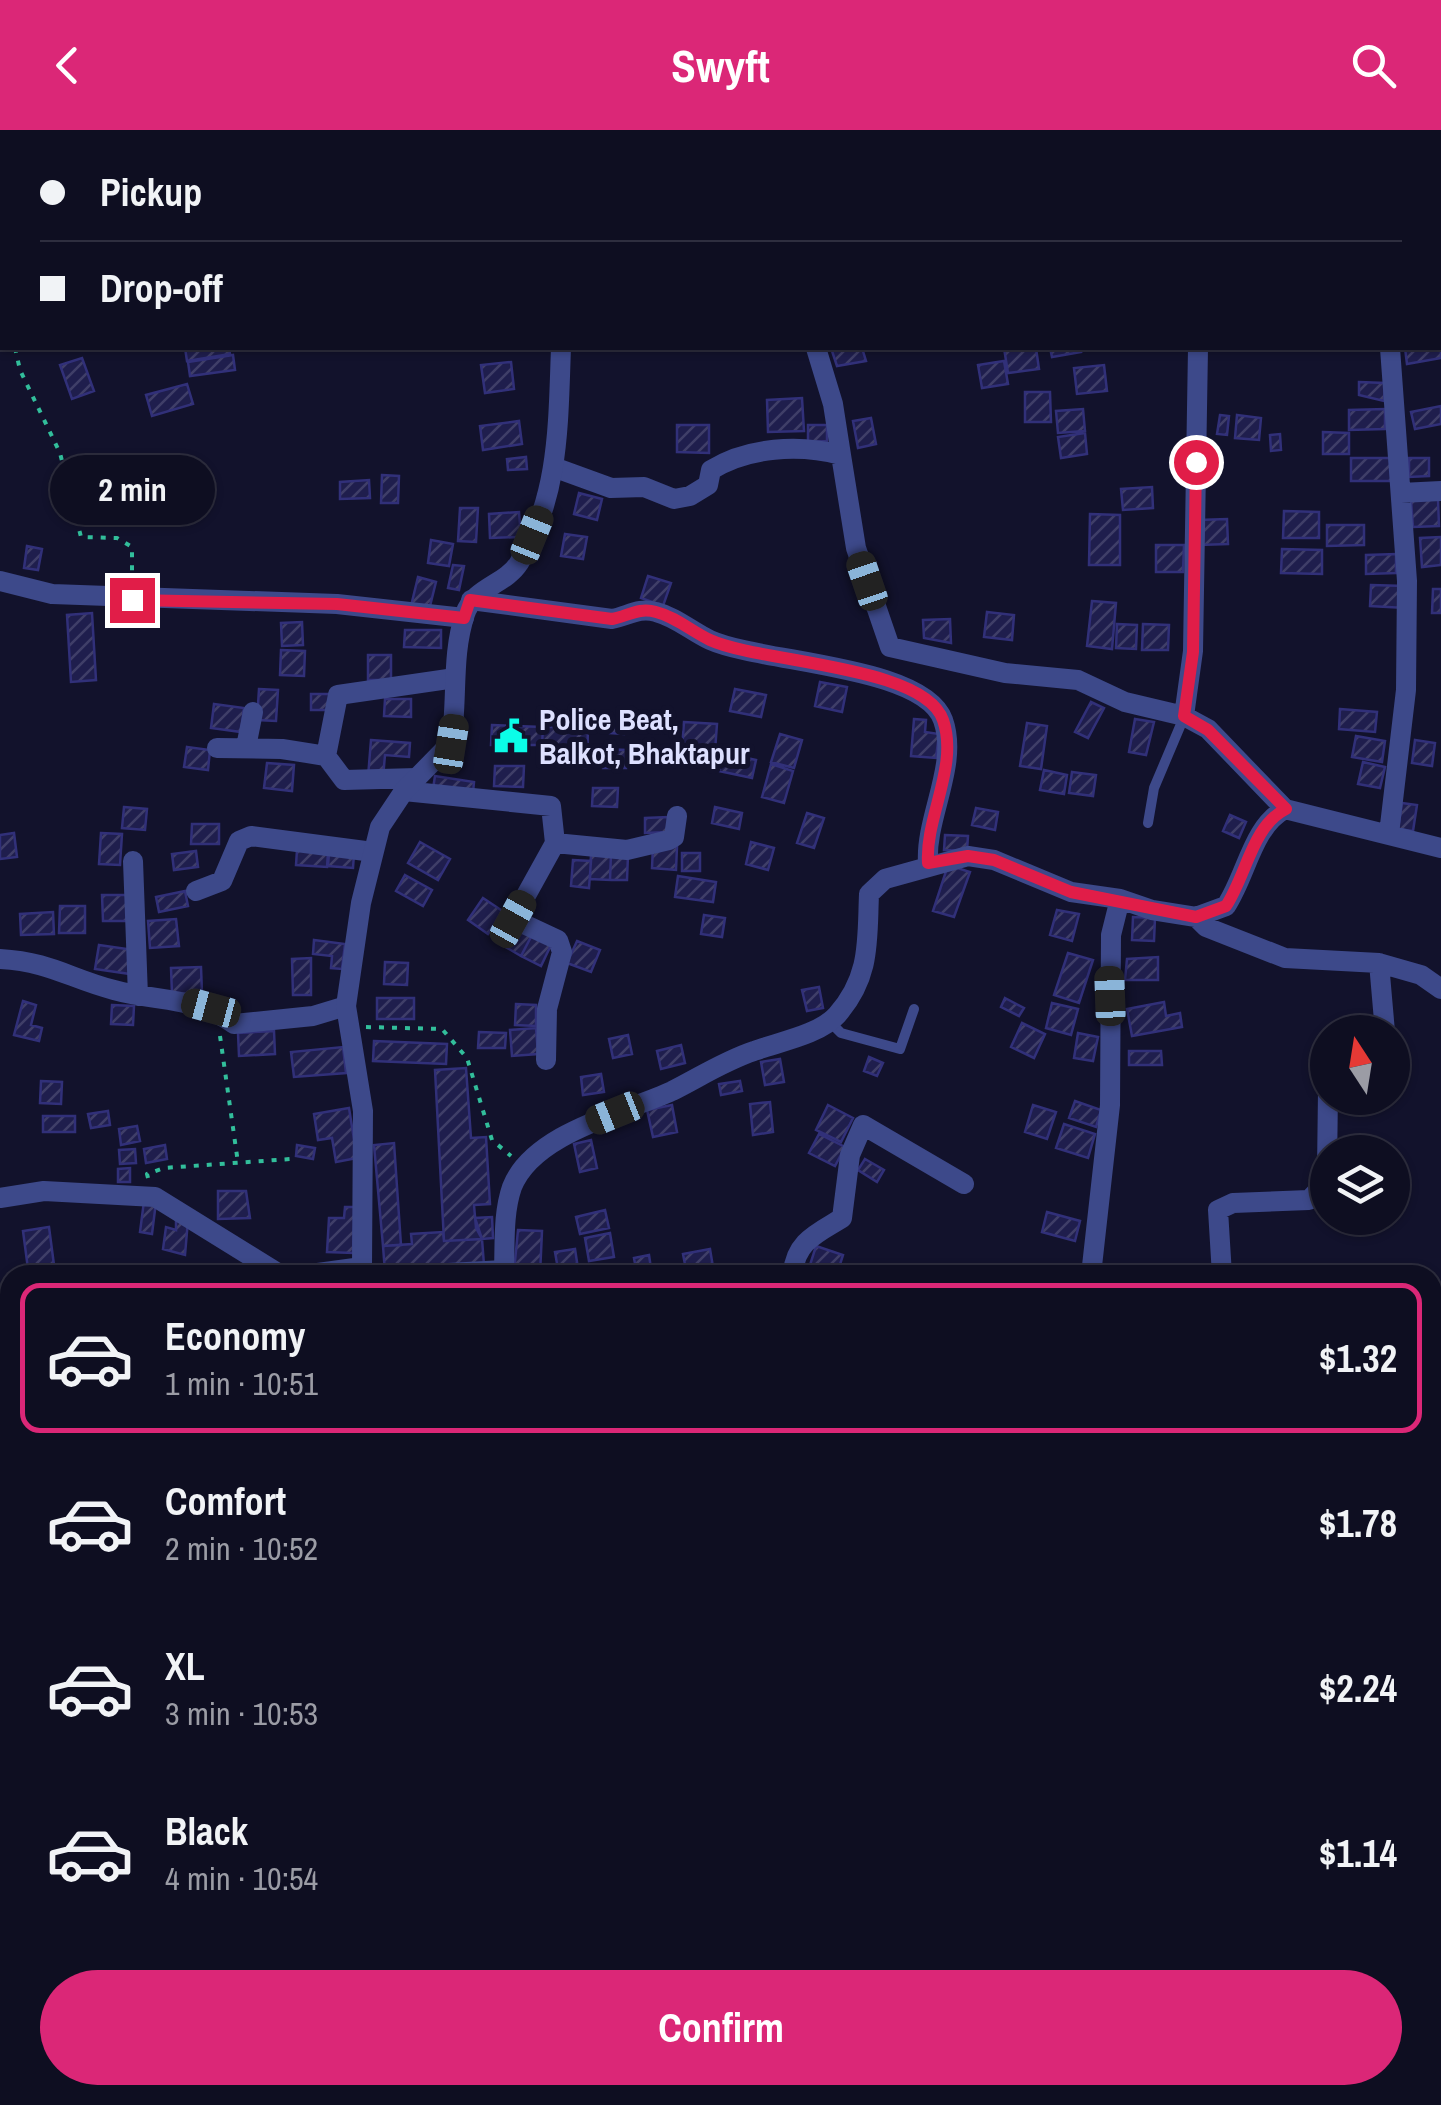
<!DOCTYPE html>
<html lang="en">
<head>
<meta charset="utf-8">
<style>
	body { margin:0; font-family:"Archivo Narrow",sans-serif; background:#17172a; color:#f1f3f6; height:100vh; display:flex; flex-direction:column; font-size:38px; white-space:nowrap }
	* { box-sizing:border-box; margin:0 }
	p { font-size:32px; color:#9b9ca5 }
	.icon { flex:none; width:55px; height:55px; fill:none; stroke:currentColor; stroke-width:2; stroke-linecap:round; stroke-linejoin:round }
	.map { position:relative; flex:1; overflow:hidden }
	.sheet { position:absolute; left:0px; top:1135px; width:1442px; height:840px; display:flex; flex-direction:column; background:#0e0e21; border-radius:30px 30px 0 0; box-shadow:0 2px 8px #0004,0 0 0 2px #2e2e3f }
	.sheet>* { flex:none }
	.banner { position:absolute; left:0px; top:0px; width:1442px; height:220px; box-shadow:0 2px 8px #0004,0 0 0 2px #2e2e3f; display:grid; align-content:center; height:220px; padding:0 40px; background:#0e0e21 }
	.needle { width:65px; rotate:348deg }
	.buttons { position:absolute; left:1310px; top:885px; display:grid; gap:20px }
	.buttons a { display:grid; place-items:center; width:100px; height:100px; border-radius:50%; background:#0e0e21; box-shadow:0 2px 8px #0004,0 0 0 2px #2e2e3f; font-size:50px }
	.end { position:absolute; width:45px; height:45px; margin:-22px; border:12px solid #e11d48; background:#fff; box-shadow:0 0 0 5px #fff }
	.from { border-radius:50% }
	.bubble { position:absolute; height:70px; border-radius:35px; background:#0e0e21; box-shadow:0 2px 8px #0004,0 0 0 2px #2e2e3f; font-size:32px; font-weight:700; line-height:70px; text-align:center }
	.car { position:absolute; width:30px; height:60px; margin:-30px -15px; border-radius:12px; box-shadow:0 0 8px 2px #0007; background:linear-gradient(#222 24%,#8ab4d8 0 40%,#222 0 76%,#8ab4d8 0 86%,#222 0) }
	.banner b { display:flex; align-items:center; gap:35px; height:95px; font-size:38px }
	.banner b+b { border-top:2px solid #2e2e3f }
	.banner i { width:25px; height:25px; background:#f1f3f6 }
	ul { padding:18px 0 0; list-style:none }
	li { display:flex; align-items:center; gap:30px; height:150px; margin:0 20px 15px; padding:0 20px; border:5px solid transparent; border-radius:20px }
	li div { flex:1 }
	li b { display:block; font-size:38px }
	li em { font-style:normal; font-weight:700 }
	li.active { border-color:#db2777 }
	li>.icon { width:90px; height:90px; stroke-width:1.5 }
	.action { display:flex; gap:20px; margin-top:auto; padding:20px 40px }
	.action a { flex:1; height:115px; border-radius:60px; background:#db2777; color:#fff; font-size:40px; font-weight:700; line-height:115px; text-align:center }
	header { display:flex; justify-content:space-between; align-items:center; height:130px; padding:0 40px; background:#db2777; color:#fff; font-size:45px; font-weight:700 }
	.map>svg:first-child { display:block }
</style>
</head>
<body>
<header><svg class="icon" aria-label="back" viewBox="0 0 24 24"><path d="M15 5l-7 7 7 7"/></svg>Swyft<svg class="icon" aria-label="search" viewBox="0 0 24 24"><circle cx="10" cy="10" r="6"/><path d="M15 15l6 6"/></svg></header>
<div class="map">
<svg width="1441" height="1975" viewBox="0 0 1441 1975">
	<defs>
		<pattern id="building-hatch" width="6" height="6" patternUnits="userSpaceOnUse" patternTransform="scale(2.5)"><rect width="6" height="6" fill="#1f1e4d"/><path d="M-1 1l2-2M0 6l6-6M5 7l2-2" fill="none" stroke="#3f3e68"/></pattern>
	</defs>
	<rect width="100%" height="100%" fill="#12122c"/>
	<path fill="url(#building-hatch)" stroke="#313079" stroke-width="2.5" d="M1441 209V228L1407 234 1405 218H1440Z
		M185 218H229L230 224 187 231Z
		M831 218H862L866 231 837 236Z
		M1004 218H1036L1039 239 1008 243Z
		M1050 218H1080L1081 222 1052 227Z
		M233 225 235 240 190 246 188 232Z
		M82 228 94 261 72 269 60 235Z
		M1004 231 1008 254 982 258 978 235Z
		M511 232 514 259 485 263 481 235Z
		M1104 235 1107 261 1077 264 1074 238Z
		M1359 252 1385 253 1384 271 1359 265Z
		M187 254 193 274 152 286 146 265Z
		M1025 262H1050L1051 292H1025Z
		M802 268 804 301 768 302 767 270Z
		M1441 276V294L1415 299 1411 282Z
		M1083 279 1085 301 1058 303 1056 281Z
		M1385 279V299L1349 300V280Z
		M1220 285 1229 286 1227 305 1217 304Z
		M1237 285 1261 288 1259 310 1235 308Z
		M871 288 876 314 858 318 853 291Z
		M519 291 522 314 483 320 480 296Z
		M677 295H709V323L677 322Z
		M808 295H827V311L808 312Z
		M1323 302 1349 303V324H1323Z
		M1085 303 1087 324 1061 328 1058 307Z
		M1280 304 1281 320 1271 321 1270 305Z
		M526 327 527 339 508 340 507 329Z
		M1351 328H1393V351H1351Z
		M1409 328H1429V346L1409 347Z
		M382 345 399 346 398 373H381Z
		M369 350 370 368 340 369V352Z
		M1152 357 1153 378 1123 380 1121 359Z
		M579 363 602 369 597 390 574 384Z
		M1438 368 1439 396 1413 397 1411 370Z
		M460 378H478L476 412 458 411Z
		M1284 381 1319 382V408H1283Z
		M519 382 521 407 490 408 489 384Z
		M1090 384 1120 385V435H1089Z
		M1227 389 1228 414 1199 415 1198 390Z
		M1327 395H1364V415L1327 416Z
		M565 404 587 407 583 429 561 426Z
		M1441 407V435L1422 437 1420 408Z
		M431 410 453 414 449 436 428 433Z
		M1156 415H1184L1183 442H1156Z
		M27 416 42 419 38 440 24 438Z
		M1282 419 1322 420V444L1281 443Z
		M1396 424V443L1366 444V425Z
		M453 435 464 436 459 460 448 458Z
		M648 446 671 453 663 476 641 468Z
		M418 447 436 452 429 480 411 476Z
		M1371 455 1405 456V478L1370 476Z
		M1433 459H1441V483H1432Z
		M1092 471 1116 473 1112 519 1087 516Z
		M987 482 1014 485 1012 510 984 507Z
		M92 483 96 550 71 552 67 485Z
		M950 489 951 513 924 508 923 490Z
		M302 492 303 515 282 516 281 493Z
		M1117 494 1137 495 1136 519 1116 518Z
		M1143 494 1169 495 1168 520H1142Z
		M405 500H441V518L404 517Z
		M281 520 305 521 304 546 280 545Z
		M368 525H391V550H368Z
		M820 552 847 557 842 582 815 576Z
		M259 559 278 560 276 591 257 590Z
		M735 559 766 565 761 587 730 581Z
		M311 564H330V580H311Z
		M385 569H411V587L384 586Z
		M1091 572 1104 578 1088 608 1075 602Z
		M214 574 244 578 241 602 211 598Z
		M1340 579 1377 582 1375 602 1339 599Z
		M914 589 926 590 925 602 939 604 936 628 911 626Z
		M1135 589 1154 592 1146 625 1129 622Z
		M611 591 625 592 624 604 610 603Z
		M684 592 717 594 715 621 682 620Z
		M1027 593 1047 596 1041 639 1020 636Z
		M492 595 543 597 542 615H491Z
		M543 597H588L587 637H576V622L567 616 542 615Z
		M780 604 802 610 794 638 771 632Z
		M1356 606 1385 611 1382 632 1352 627Z
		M371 610 410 613 409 627 385 625 383 648 368 647Z
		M1415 610 1435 613 1432 636 1412 633Z
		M187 617 210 620 208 640 184 637Z
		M603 619 626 620V638H603Z
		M724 623 756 630 752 648 719 641Z
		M1363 632 1385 637 1380 658 1358 654Z
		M267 633 294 635 292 661 264 658Z
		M771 634 793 641 784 673 762 667Z
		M495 636H524L523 657 494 656Z
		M1044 640 1067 645 1064 664 1040 660Z
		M1072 642 1096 645 1093 666 1069 663Z
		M435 646 474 652 473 663 433 659Z
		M593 658H618L617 677 592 676Z
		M1402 673 1417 675 1413 701 1398 699Z
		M124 677 147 679 145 700 122 698Z
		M715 677 742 683 739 699 712 693Z
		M976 678 998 682 995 700 972 695Z
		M807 683 824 688 814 718 797 713Z
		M1230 685 1246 692 1239 708 1223 701Z
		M668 687V702L645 703V688Z
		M192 694H219V714H191Z
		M14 703 17 727 0 729V705Z
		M101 703 122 704 120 735 99 734Z
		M945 705 968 706 967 721 944 720Z
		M420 712 450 729 438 750 408 733Z
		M751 712 774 718 768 740 746 734Z
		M653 715 677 717 676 740 652 738Z
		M297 720 328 722 327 737 296 735Z
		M196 721 198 737 174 740 172 724Z
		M329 723 354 724 353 738 328 736Z
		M682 723H700V741H682Z
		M591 724H611L610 750 590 749Z
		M611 724 628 725 627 750H610Z
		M573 730 591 731 589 758 571 756Z
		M948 735 970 742 954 787 933 781Z
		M405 745 432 760 423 776 396 761Z
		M678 746 716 752 713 772 675 767Z
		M185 761 188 776 159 782 156 767Z
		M102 765H132V791H103Z
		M483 768 504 782 488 804 468 790Z
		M60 776H85V803H59Z
		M1057 780 1079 784 1072 811 1050 805Z
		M53 782 54 804 21 805 20 784Z
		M704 785 725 788 722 807 701 804Z
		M1133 787 1155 788 1154 811 1132 810Z
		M176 789 179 816 150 818 148 791Z
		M510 792 532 805 521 826 497 812Z
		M532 805 551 815 541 836 521 826Z
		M314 810 345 814 342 839 331 838 332 826 313 824Z
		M577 811 600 820 591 842 567 833Z
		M99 815 134 820 130 844 95 839Z
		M1068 823 1093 830 1079 873 1054 865Z
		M1158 827V850H1125L1127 829Z
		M311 828V865H293L292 829Z
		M385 832 408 833 407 855 384 854Z
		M201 837 202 863 172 864 171 838Z
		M819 857 823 878 807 881 802 860Z
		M377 868H414V889H377Z
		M1005 868 1024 878 1019 886 1001 877Z
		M23 871 36 875 31 895 42 898 39 911 14 905Z
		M1164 872 1166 886 1180 883 1182 897 1132 906 1127 879Z
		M1052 873 1078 879 1071 905 1046 898Z
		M516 874 536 875V896L515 895Z
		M112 875 134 876 133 895 111 894Z
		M1022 893 1045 904 1034 928 1011 917Z
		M536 898 538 924 512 926 510 900Z
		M274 901 275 924 239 926 238 903Z
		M479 902 506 903 505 918H478Z
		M1078 903 1098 907 1093 931 1074 928Z
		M628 905 632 924 613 928 609 909Z
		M374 911 447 914 446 934 373 931Z
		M681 915 685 933 661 939 657 921Z
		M343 917 346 943 294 947 291 922Z
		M1129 921H1161L1162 935H1129Z
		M869 927 883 933 877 946 864 941Z
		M780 929 784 952 765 955 761 932Z
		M466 938 471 1008 486 1007 490 1074 474 1075 476 1098 482 1109 444 1111 435 940Z
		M601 944 604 962 583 965 581 947Z
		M41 951 62 952 61 974 40 973Z
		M740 951 742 961 721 965 719 954Z
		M1075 971 1101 980 1096 997 1069 988Z
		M770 972 773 1002 753 1005 750 974Z
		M672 975 677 1002 653 1007 647 980Z
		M828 975 853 988 841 1012 816 1000Z
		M1033 975 1056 982 1047 1009 1025 1002Z
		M349 978 357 1028 336 1032 332 1008 318 1010 314 984Z
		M108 981 110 995 91 998 88 984Z
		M43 986H75V1002H43Z
		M1064 994 1095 1004 1088 1028 1056 1018Z
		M137 996 140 1011 121 1015 119 999Z
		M819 1004 845 1017 835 1036 809 1023Z
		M591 1010 597 1038 580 1042 574 1014Z
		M394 1013 401 1115 383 1116 374 1015Z
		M165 1015 167 1029 146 1033 144 1019Z
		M297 1015 315 1018 313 1029 296 1026Z
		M135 1019 136 1033 120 1034 119 1020Z
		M865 1029 884 1040 877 1052 858 1040Z
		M130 1038V1052H118V1039Z
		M218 1061H246L250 1088 218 1089Z
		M144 1071 156 1072 152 1104 140 1102Z
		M345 1077H355L353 1123 327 1122 329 1088H344Z
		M605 1080 609 1098 580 1104 576 1087Z
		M1047 1082 1080 1091 1075 1111 1042 1102Z
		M492 1087 493 1108 482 1109 475 1088Z
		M176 1088 188 1090 185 1125 163 1119 166 1097 176 1100Z
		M49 1097 54 1135 28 1139 23 1101Z
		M518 1100 542 1101 540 1145 514 1142Z
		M443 1102 444 1111 482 1109 484 1135 385 1142 383 1116 412 1114 411 1104Z
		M610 1103 614 1127 589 1131 585 1108Z
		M816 1116 843 1125 837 1144 810 1135Z
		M575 1119 579 1145H559L555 1122Z
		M710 1119 714 1143 687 1145 683 1124Z
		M649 1125 652 1145H637L634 1128Z
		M0 1534 9 1535 0 1576Z
		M1441 1544V1572L1432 1573V1545Z
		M199 1965 200 1975H173V1966Z
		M292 1965H322L323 1975H294Z
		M331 1965H357L358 1974 333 1975Z
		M986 1965H1004L1001 1975H977Z
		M236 1966 237 1975H213L212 1968Z"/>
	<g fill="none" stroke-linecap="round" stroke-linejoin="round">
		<path stroke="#32be9b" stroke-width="4" stroke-dasharray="5 8" stroke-linecap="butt" d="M15 218 20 240 60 323 81 407 117 408 132 417V447
			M366 897 442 899 467 928 492 1010 511 1026
			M220 906 238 1033
			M148 1048 147 1044 164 1038 290 1029"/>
		<path stroke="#3d498a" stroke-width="10" d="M0 177 2 181
			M1148 693 1154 658 1184 587
			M830 892 841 903 900 919 914 879"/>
		<path stroke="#3d498a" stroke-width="20" d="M160 0 161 2
			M700 0 707 2
			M1274 0 1275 2
			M41 2 44 0
			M816 218 833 274 841 325
			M556 338 611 358 644 357 674 369 690 366 708 355 711 340C748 317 799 314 841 325L856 418 890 517 1005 543 1078 550 1125 572 1184 586 1208 599 1285 679
			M1401 363 1441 361
			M0 451 52 464 337 474 464 488
			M471 470 612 489C628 486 639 477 656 482 676 487 691 501 710 510 761 533 923 535 943 590 959 635 925 687 928 733
			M1184 586 1193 521 1198 218
			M246 617 253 582
			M217 618 282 619 326 626 344 650 417 648
			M326 626 338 565 455 548
			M404 661 551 676 555 713 513 789 558 810 562 822 547 879 546 930
			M1389 704 1406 560 1407 451 1390 218
			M555 713 627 720 669 710 674 707 677 686
			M133 731 138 866
			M196 761 222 751 239 711 251 706 373 722
			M1196 787 1206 797 1285 828 1379 833 1421 845 1441 859
			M0 829C51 832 68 848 114 860 157 872 196 866 234 894L313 886 346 876
			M1379 833 1385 902
			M0 1068 44 1061 155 1067 281 1145
			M410 1145 504 1140C505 1113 503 1083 512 1057 533 1003 624 983 672 961 700 947 724 931 754 921 778 912 819 905 837 885 871 846 867 811 869 764L885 749 968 726 994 730 1071 762 1120 769 1152 780 1196 787 1226 776C1247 744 1252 697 1285 679L1441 718
			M793 1145C794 1111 820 1102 842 1088L850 1025 863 995 964 1054
			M1091 1145 1110 975 1111 805 1120 769
			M1222 1145 1218 1080 1233 1073 1309 1070 1324 1054 1327 1040 1328 961
			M1432 1278 1441 1279
			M1432 1376 1441 1366
			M0 1513H10
			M1432 1536 1441 1544
			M0 1733 8 1812
			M1201 1965 1208 1975
			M957 1975 963 1965"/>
		<path stroke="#3d498a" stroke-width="20" d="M610 2V0
			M303 1145 362 1137 363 981 346 876 361 773 380 697 404 661 451 613C458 571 451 526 465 484 474 457 505 455 519 433 560 365 558 293 561 218
			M1432 1946 1441 1945
			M738 1965 761 1975
			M18 1975 21 1965
			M623 1975 669 1965
			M1300 1975 1328 1965"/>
	</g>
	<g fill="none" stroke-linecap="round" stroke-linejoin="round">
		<path stroke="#e11d48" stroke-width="12" d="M132 470 337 474 464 488 470 470 612 489C628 486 639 477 656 482 676 487 691 501 710 510 760 533 924 535 943 590 959 636 925 687 928 733L968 726 994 730 1071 762 1196 787 1226 776C1247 744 1252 696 1286 679L1208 600 1184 586 1193 522 1196 332"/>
	</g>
	<defs>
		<g id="civic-bare" transform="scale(2.7)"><path d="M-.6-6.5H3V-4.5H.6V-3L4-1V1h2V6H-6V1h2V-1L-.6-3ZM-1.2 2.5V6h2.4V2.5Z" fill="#0bfde8" stroke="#12122c" stroke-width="2.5" paint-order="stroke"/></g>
	</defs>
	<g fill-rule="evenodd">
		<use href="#civic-bare" x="511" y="606"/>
	</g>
	<g text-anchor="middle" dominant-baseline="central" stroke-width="10" stroke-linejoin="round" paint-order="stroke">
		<g font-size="30" font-weight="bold" fill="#dde0ff" stroke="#12122c" text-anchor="start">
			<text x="539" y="589">Police Beat,<tspan x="539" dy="34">Balkot, Bhaktapur</tspan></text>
		</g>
	</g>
</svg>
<div class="buttons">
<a><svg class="needle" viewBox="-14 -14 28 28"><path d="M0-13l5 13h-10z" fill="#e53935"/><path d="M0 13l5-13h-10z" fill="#9b9ca5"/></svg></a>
<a><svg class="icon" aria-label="layers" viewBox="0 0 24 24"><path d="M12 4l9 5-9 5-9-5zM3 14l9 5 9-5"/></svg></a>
</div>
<i class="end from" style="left:1196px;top:332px"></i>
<i class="end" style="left:132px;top:470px"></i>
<div class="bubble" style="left:50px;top:325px;width:165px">2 min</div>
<i class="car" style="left:532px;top:405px;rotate:22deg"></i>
<i class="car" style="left:867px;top:451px;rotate:341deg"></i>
<i class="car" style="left:451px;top:614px;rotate:9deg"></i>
<i class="car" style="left:513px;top:789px;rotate:29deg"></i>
<i class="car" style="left:1110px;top:866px;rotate:358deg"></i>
<i class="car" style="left:211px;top:878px;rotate:285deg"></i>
<i class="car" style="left:615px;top:983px;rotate:248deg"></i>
<div class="banner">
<b><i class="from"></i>Pickup</b>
<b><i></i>Drop-off</b>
</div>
<section class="sheet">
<ul>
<li class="active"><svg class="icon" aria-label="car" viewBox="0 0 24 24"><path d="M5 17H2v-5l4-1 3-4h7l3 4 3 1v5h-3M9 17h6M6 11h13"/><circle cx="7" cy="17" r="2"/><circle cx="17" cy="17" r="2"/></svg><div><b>Economy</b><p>1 min · 10:51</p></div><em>$1.32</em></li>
<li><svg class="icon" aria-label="car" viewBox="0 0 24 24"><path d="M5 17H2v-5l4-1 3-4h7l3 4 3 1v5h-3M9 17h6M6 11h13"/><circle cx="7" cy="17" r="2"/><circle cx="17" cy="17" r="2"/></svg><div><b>Comfort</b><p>2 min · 10:52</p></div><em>$1.78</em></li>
<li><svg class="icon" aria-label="car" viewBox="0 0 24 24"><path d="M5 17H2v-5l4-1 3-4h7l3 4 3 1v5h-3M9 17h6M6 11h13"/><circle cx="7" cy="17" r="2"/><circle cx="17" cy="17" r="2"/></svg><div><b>XL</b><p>3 min · 10:53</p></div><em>$2.24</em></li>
<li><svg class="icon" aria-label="car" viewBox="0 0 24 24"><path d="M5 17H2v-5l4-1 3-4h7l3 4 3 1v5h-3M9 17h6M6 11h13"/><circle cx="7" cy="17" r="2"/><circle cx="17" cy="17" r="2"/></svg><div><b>Black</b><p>4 min · 10:54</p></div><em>$1.14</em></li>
</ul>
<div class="action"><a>Confirm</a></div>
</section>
</div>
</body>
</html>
